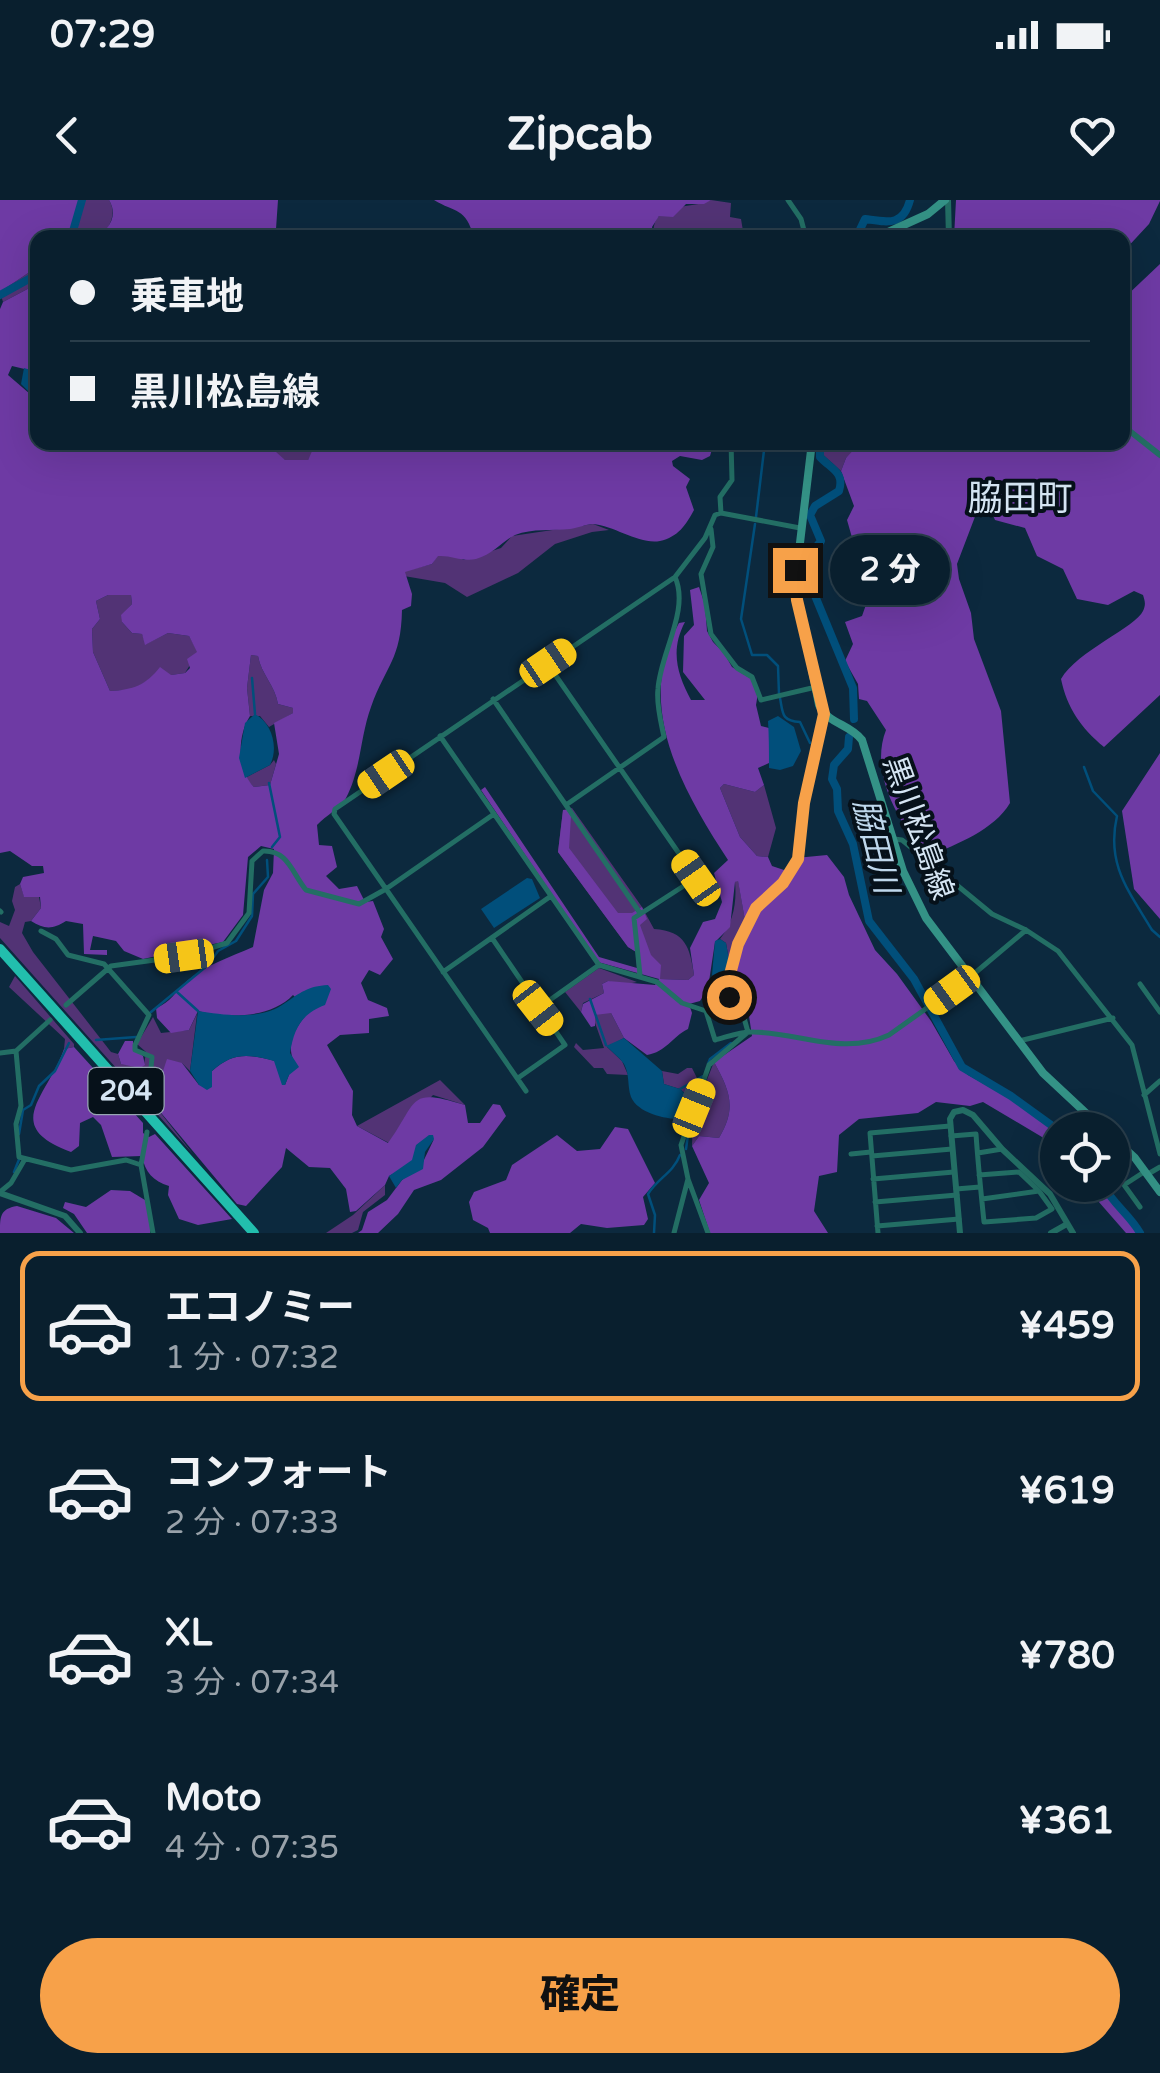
<!DOCTYPE html>
<html lang="ja">
<head>
<meta charset="utf-8">
<style>
	body { margin:0; font-family:"Varela Round","Noto Sans JP",sans-serif; background:#122736; color:#f1f3f6; height:100vh; display:flex; flex-direction:column; font-size:38px; white-space:nowrap }
	* { box-sizing:border-box; margin:0 }
	p { font-size:32px; color:#99a2aa }
	.icon { flex:none; width:55px; height:55px; fill:none; stroke:currentColor; stroke-width:2; stroke-linecap:round; stroke-linejoin:round }
	.map { position:relative; height:1033px; overflow:hidden }
	.sheet { display:flex; flex-direction:column; background:#091f2e; flex:1 }
	.sheet>* { flex:none }
	.guide { position:absolute; left:30px; top:30px; width:1100px; height:220px; border-radius:20px; box-shadow:0 10px 40px #0002,0 0 0 2px #293d4a; display:grid; align-content:center; height:220px; padding:0 40px; background:#091f2e }
	.fabs { position:absolute; left:1040px; top:912px; display:grid; gap:20px }
	.fabs a { display:grid; place-items:center; width:90px; height:90px; border-radius:50%; background:#091f2e; box-shadow:0 10px 40px #0002,0 0 0 2px #293d4a; font-size:50px }
	.end { position:absolute; width:45px; height:45px; margin:-22px; border:12px solid #f7a149; background:#111; box-shadow:0 0 0 5px #111 }
	.from { border-radius:50% }
	.bubble { position:absolute; height:70px; border-radius:35px; background:#091f2e; box-shadow:0 10px 40px #0002,0 0 0 2px #293d4a; font-size:32px; font-weight:800; line-height:70px; text-align:center }
	.car { position:absolute; width:30px; height:60px; margin:-30px -15px; border-radius:12px; box-shadow:0 0 8px 2px #0007; background:linear-gradient(#f5c518 24%,#345 0 40%,#f5c518 0 76%,#345 0 86%,#f5c518 0) }
	.guide b { display:flex; align-items:center; gap:35px; height:95px; font-size:38px }
	.guide b+b { border-top:2px solid #293d4a }
	.guide i { width:25px; height:25px; background:#f1f3f6 }
	ul { padding:18px 0 0; list-style:none }
	li { display:flex; align-items:center; gap:30px; height:150px; margin:0 20px 15px; padding:0 20px; border:5px solid transparent; border-radius:20px }
	li div { flex:1 }
	li b { display:block; font-size:38px }
	li em { font-style:normal; font-weight:800 }
	li.current { border-color:#f7a149 }
	li>.icon { width:90px; height:90px; stroke-width:1.5 }
	.cta { display:flex; gap:20px; margin-top:auto; padding:20px 40px }
	.cta a { flex:1; height:115px; border-radius:60px; background:#f7a149; color:#111; font-size:40px; font-weight:800; line-height:115px; text-align:center }
	.status { display:flex; justify-content:space-between; align-items:center; height:70px; padding:0 50px; background:#091f2e; direction:ltr }
	.status svg { height:28px; fill:currentColor }
	header { display:flex; justify-content:space-between; align-items:center; height:130px; padding:0 40px; background:#091f2e; font-size:45px; font-weight:800 }
	.map>svg:first-child { display:block }
</style>
</head>
<body>
<div class="status"><b>07:29</b><svg viewBox="0 0 49 12"><path d="M0 12V9h3v3zM5 12V6h3v6zM10 12V3h3v9zM15 12V0h3v12zM26 1h20v11H26zM47 4h2v5h-2z"/></svg></div>
<header><svg class="icon" aria-label="back" viewBox="0 0 24 24"><path d="M15 5l-7 7 7 7"/></svg>Zipcab<svg class="icon" aria-label="heart" viewBox="0 0 24 24"><path d="M12 20l-8-8c-3-5 5-10 8-4 3-6 11-1 8 4z"/></svg></header>
<div class="map">
<svg width="1160" height="1033" viewBox="0 0 1160 1033">
	<rect width="100%" height="100%" fill="#0c293e"/>
	<path fill="#523375" d="M81 0H109C115 10 113 19 107 29L65 38Z
		M711 0 731 3 730 17 741 19 744 37H654C649 1 690 10 711 0Z
		M37 67V84L3 102 0 92Z
		M259 243H300L314 249 308 260H285L260 252Z
		M823 243H839L847 250 855 251 846 258 841 271 821 253Z
		M593 324 609 330 592 332 555 344 518 373 467 397 445 383 404 376 405 371 432 364 437 356 452 355 464 360 501 348 512 336Z
		M108 395H131L132 404 122 415V422L132 433 142 434 146 444 168 433 189 436 198 452 185 473 151 478 133 490 110 491 93 452 92 429 100 419 96 401Z
		M251 455 258 456C261 474 275 485 278 504L293 508V513L269 527 260 516H250L247 488Z
		M274 560 276 564 270 585 254 587 245 578 270 565Z
		M724 584 755 592 764 585 776 628 768 657 757 656 740 637 720 588Z
		M572 608 642 707 654 729C686 731 690 748 694 775L688 780 660 779 643 755 628 747 558 652 563 610Z
		M738 680 746 726 736 740 729 760 726 743 720 739C733 723 737 703 735 682Z
		M20 684 24 696 39 697 41 708 31 721 25 722 22 733 33 752 111 852 118 854 121 864 144 865 146 852 137 844 153 817 161 833 189 830 197 814 190 871 182 863 153 882 152 902 193 954 0 738V722L9 726 15 710 12 701 15 687Z
		M599 768 637 782 622 785 608 781 602 784 604 793 583 803 581 812 565 792Z
		M15 776 74 844V847L64 849 65 839 9 787Z
		M607 811 611 813 624 838 607 847 622 861 628 875 607 874 603 868H594L574 847 576 843 583 850 604 848 594 820 595 815Z
		M714 862C730 891 737 908 719 938L699 936 692 946 693 915Z
		M687 868H692L697 878 702 879 689 897 680 889 664 884 662 871 678 874Z
		M440 880 465 905 433 895 389 943 357 926Z
		M385 985V995L363 1012 358 1030 352 1033H326L353 1015Z"/>
	<path fill="#6e3aa4" fill-rule="evenodd" d="M0 0H81L71 29 65 37 38 38 37 67 0 92Z
		M109 0H278L276 29 284 37H76L83 32 107 28C114 19 115 10 109 0Z
		M434 0H711L704 4H686L673 17 659 16 652 27 654 37 474 38C466 7 455 13 434 0Z
		M956 0H1160V1L1149 24 1123 52 1122 38 954 37Z
		M1160 64V495L1104 547C1081 528 1067 508 1061 479 1077 451 1136 427 1143 411 1146 404 1145 402 1143 395L1134 391 1108 405 1077 399 1063 369 1037 356 1025 328 995 320 988 303 981 301 957 364 959 379 971 413 974 439 1001 511 1010 603C994 630 957 644 929 656 899 625 869 573 886 530L867 501 859 499 858 484 845 461 853 444 845 422 862 416 868 399 858 379 848 378 842 363 853 341 847 320 854 306 841 271 846 258 860 243 1122 242 1123 99Z
		M37 84V172L12 166 8 175 37 200 38 242 259 243 260 252H276L285 260H308L313 249 300 242H710L713 246 710 256 702 260 680 256 672 261 673 266 690 279 686 287 694 310C686 325 678 337 660 341 640 345 615 326 593 324 586 324 578 328 570 329 552 331 533 328 515 335 502 341 494 354 476 359 463 362 451 355 438 356L432 364 405 372 412 394 411 406 402 410C401 460 386 465 371 507 360 537 361 570 346 598 342 607 325 616 317 625L319 645 332 646 337 667 326 676 339 689 357 686 365 702 373 701 384 729 381 737 393 759 380 775 369 770 361 783 368 800 387 808 389 816 369 819V833L340 835 327 845 353 891 352 915 357 926 388 943C419 900 407 887 465 905L468 923H480L493 904 500 905 506 916 483 947 441 980 414 990 398 1014 378 1033H358L362 1030 368 1012 387 1000 402 980 422 964 434 939 406 967 389 976 385 985 356 1011 350 1012 346 989 330 968 309 967 286 948 282 967 246 1006 237 1004 152 902 153 882 162 874 167 859 182 863 199 885 212 886V871C233 852 248 854 275 861L285 885 294 862C285 842 297 826 309 811L293 795C271 818 228 819 198 811L189 830 171 833 157 818 156 808C170 803 176 791 187 781 206 765 230 757 253 747L264 690 273 673 274 649 261 646 248 657 243 715 223 742 143 759 124 751 116 741 93 736 90 750H107V755L84 754 83 724 66 721C52 730 44 729 31 721L41 708 40 697H24L20 684 23 677 44 673 43 666H32L10 651 0 653V109L3 102ZM108 395H131L132 404 121 415 122 422 132 433 142 434 145 445 168 433 189 436 197 452 187 459 190 468 185 473 171 475 160 467C146 485 133 490 110 491L93 452 92 429 100 419 96 401ZM251 455 258 456C261 474 275 485 278 504L293 508V513L274 523 279 554 270 585 254 587C237 570 237 536 250 516L247 488Z
		M699 387 705 405 707 431 713 442 724 453 732 467 753 480 758 493 756 505 761 526 769 528 771 550 769 563 758 568 764 585 755 592 724 584 720 588 740 637 757 656 768 657 772 666 787 671 796 658 827 655 844 677 849 695 875 750 897 774 931 821 954 861 968 875 1010 898 1057 932V955L1042 937 983 902 970 906 936 902 918 913 859 919 839 935 837 972 819 976 814 1011 828 1033H710L699 1000 709 983 692 946 699 936 719 938C737 908 730 891 714 862L752 836 748 809 733 797 731 780 746 726 738 681 735 682 730 727 715 742 708 788 700 801 689 804 692 813 688 829C672 837 666 852 647 855L624 838 611 813 595 815V826L591 827 581 812 583 804 604 793 602 784 608 781 655 785 659 779 598 762 481 590 485 587 599 757 637 768 636 752 628 747 558 652 563 610H567L571 616 569 648 618 713H632L642 707 647 719 640 725 651 755 661 765 660 779 688 780 694 775 690 748 703 722 715 719 722 702 714 673 728 660C683 591 633 505 679 423L685 422C670 450 677 474 691 500H705L683 472 684 436 694 425 690 390Z
		M1160 553V719L1134 689 1122 611Z
		M125 841H133V846L143 856 145 865 140 868 121 864 118 854Z
		M74 847 143 923V933L149 937 155 934 232 1019 198 1025 179 1019 168 995 169 986C153 981 145 972 142 956L112 957 101 925 93 917 80 923 79 946 71 952C0 926 48 896 64 849Z
		M615 927 628 929 655 983 643 997 648 1019 644 1025 607 1028 581 1024 570 1033H490L488 1028 473 1020 469 1002 474 992 506 980 512 965 557 935 577 951 600 949Z
		M1084 985H1102L1131 1020 1137 1033H1126Z
		M111 990 130 991 145 1000 151 1023 150 1033H87L74 1014 63 1008 65 1002 86 1007Z
		M17 1006 56 1018 74 1033H0C0 1016 0 1009 17 1006Z"/>
	<path fill="#014f7b" d="M24 168 37 172V200L21 184Z
		M255 514C272 523 279 548 270 565L245 578 239 558 245 523Z
		M778 516 794 527 801 551 793 566 780 570 769 568C769 552 769 537 768 521Z
		M527 678 532 679 540 698 494 728 481 709Z
		M720 739 726 743 729 760 721 783 712 775 715 741Z
		M328 785 331 789 325 805C301 814 294 829 290 853L299 867 289 875 285 885H282L274 861C249 854 233 852 212 871V887L207 890 199 885 190 871 198 811C224 815 261 821 285 803 300 793 308 786 328 785Z
		M624 838 662 871 664 884 680 889 689 897 683 919C669 920 638 914 631 897 627 886 630 875 624 864 619 857 612 852 606 846Z
		M429 935H433L434 939 425 952 423 969 402 980 396 988 389 976 412 960 416 945Z"/>
	<g fill="none" stroke-linecap="round" stroke-linejoin="round">
		<path stroke="#014f7b" stroke-width="2.5" d="M756 317 765 242
			M755 324 741 419 752 455H767L778 466 779 494
			M252 478 255 514
			M780 498C783 513 781 521 800 522L810 543
			M1084 567 1093 591 1117 616C1106 664 1128 690 1152 730L1160 737
			M269 583 280 637 272 647
			M721 783 724 796
			M177 792 198 811
			M590 799 606 845
			M151 812 208 765 218 751 236 741 252 716 253 694 268 677 267 660
			M96 840 136 837
			M708 864 710 859 731 843
			M680 889 703 876
			M19 934 23 910 31 905 39 886 55 871 69 843
			M686 949 689 928
			M14 972 20 957
			M654 1033 655 1015 648 994C658 978 673 973 680 955"/>
		<path stroke="#014f7b" stroke-width="8" d="M71 38 82 0
			M856 38 865 19C887 22 903 27 910 0
			M0 95 38 74
			M820 242V257C831 269 845 272 839 291L815 306 810 315 821 341 805 360 804 369 853 488 854 519
			M849 537 848 549 834 565 832 579 837 589 838 611 853 644 869 721 914 779 962 867 1011 896 1058 930
			M1103 985C1113 1004 1130 1015 1140 1033"/>
		<path stroke="#236e64" stroke-width="5" d="M788 0 801 19 806 38
			M721 313 800 328
			M721 313 720 297 732 280 731 242
			M711 329 713 347 701 374 711 434 737 468 752 477 761 500 816 487
			M800 357 805 353 815 355
			M547 463 696 678 634 718 640 775
			M493 499 640 713
			M440 536 599 765 657 782 682 803 706 811 715 840C727 837 741 831 754 832 800 833 844 856 889 835L969 778 1026 730
			M566 605 664 537C661 522 656 504 658 489 660 454 690 410 675 377
			M894 639 902 640 992 714 1026 730 1058 751 1132 845 1160 954
			M0 711 1 712
			M41 731 56 739 68 755 104 764 149 815 135 845V850L152 857 148 900
			M492 738 565 845 518 878
			M443 772 551 696
			M1140 784 1160 812
			M66 805 111 766 184 756 227 743 249 713 252 661 263 651C288 650 292 673 306 690L359 704 386 689 494 614
			M540 807 599 765
			M1019 841 1113 818
			M16 851 21 906 16 924 19 957 71 970 126 960 141 965
			M0 853 16 851 50 820
			M526 891 334 614 335 609 675 377 705 338 715 315 721 313
			M1144 895 1160 881
			M147 932 141 965 153 1033
			M951 936 976 934C978 964 981 993 984 1022L1036 1018 1052 1009 1039 991 982 999
			M978 953 1002 949
			M851 954 871 952
			M872 956 952 949
			M1148 974 1160 967
			M979 975 1019 972 1039 991
			M873 979 954 972
			M1122 982 1140 1007
			M1124 985 1144 972
			M956 989 980 987
			M0 992 11 983 25 959
			M875 1002 957 995
			M877 1026 959 1019
			M674 1033 688 979
			M708 1033 688 979 681 945 709 865 748 832 744 818 727 791 737 744 756 708 783 683 798 659 804 603
			M878 1033 870 933 950 926"/>
		<path stroke="#236e64" stroke-width="6" d="M948 0 949 38
			M1122 225 1160 255
			M804 603 824 514
			M0 993 65 1016 80 1033
			M960 1033 950 919 954 912 963 910 973 915 1002 949 1050 994 1073 1033
			M1051 1033 1067 1024"/>
		<path stroke="#349286" stroke-width="8" d="M875 38 928 14 945 0
			M812 242 795 385 819 505C828 524 850 524 862 540L903 671 926 718 1043 873 1104 930
			M1112 937 1135 958 1160 992"/>
		<path stroke="#22bead" stroke-width="10" d="M0 749 254 1033"/>
	</g>
	<g fill="none" stroke-linecap="round" stroke-linejoin="round">
		<path stroke="#f7a149" stroke-width="12" d="M729 797 728 782 738 744 756 708 783 683 798 659 804 603 824 514 797 400 795 370"/>
	</g>
	<g text-anchor="middle" dominant-baseline="central" stroke-width="8" stroke-linejoin="round" paint-order="stroke">
		<rect fill="#06111a" stroke="#97a5b2" stroke-width="2.5" x="88.5" y="868" width="75" height="46" rx="8"/>
		<g font-size="28" font-weight="bold" fill="#d5e5f3">
			<text x="126" y="891">204</text>
		</g>
		<g font-size="30" fill="#d5e5f3" stroke="#06111a">
			<text transform="translate(918 628) rotate(70)">黒川松島線</text>
		</g>
		<g font-size="32" font-style="italic" fill="#bfd8ec" stroke="#06111a">
			<text transform="translate(875 646) rotate(76)">脇田川</text>
		</g>
		<g font-size="35" fill="#d5e5f3" stroke="#06111a">
			<text x="1020" y="299">脇田町</text>
		</g>
	</g>
</svg>
<div class="fabs">
<a><svg class="icon" aria-label="locate" viewBox="0 0 24 24"><circle cx="12" cy="12" r="6"/><path d="M12 2v4M12 18v4M2 12h4M18 12h4"/></svg></a>
</div>
<i class="end from" style="left:729px;top:797px"></i>
<i class="end" style="left:795px;top:370px"></i>
<div class="bubble" style="left:830px;top:335px;width:120px">2 分</div>
<i class="car" style="left:548px;top:463px;rotate:56deg"></i>
<i class="car" style="left:386px;top:574px;rotate:236deg"></i>
<i class="car" style="left:696px;top:678px;rotate:325deg"></i>
<i class="car" style="left:184px;top:756px;rotate:262deg"></i>
<i class="car" style="left:952px;top:790px;rotate:234deg"></i>
<i class="car" style="left:538px;top:808px;rotate:142deg"></i>
<i class="car" style="left:694px;top:908px;rotate:22deg"></i>
<div class="guide">
<b><i class="from"></i>乗車地</b>
<b><i></i>黒川松島線</b>
</div>
</div>
<section class="sheet">
<ul>
<li class="current"><svg class="icon" aria-label="car" viewBox="0 0 24 24"><path d="M5 17H2v-5l4-1 3-4h7l3 4 3 1v5h-3M9 17h6M6 11h13"/><circle cx="7" cy="17" r="2"/><circle cx="17" cy="17" r="2"/></svg><div><b>エコノミー</b><p>1 分 · 07:32</p></div><em>¥459</em></li>
<li><svg class="icon" aria-label="car" viewBox="0 0 24 24"><path d="M5 17H2v-5l4-1 3-4h7l3 4 3 1v5h-3M9 17h6M6 11h13"/><circle cx="7" cy="17" r="2"/><circle cx="17" cy="17" r="2"/></svg><div><b>コンフォート</b><p>2 分 · 07:33</p></div><em>¥619</em></li>
<li><svg class="icon" aria-label="car" viewBox="0 0 24 24"><path d="M5 17H2v-5l4-1 3-4h7l3 4 3 1v5h-3M9 17h6M6 11h13"/><circle cx="7" cy="17" r="2"/><circle cx="17" cy="17" r="2"/></svg><div><b>XL</b><p>3 分 · 07:34</p></div><em>¥780</em></li>
<li><svg class="icon" aria-label="car" viewBox="0 0 24 24"><path d="M5 17H2v-5l4-1 3-4h7l3 4 3 1v5h-3M9 17h6M6 11h13"/><circle cx="7" cy="17" r="2"/><circle cx="17" cy="17" r="2"/></svg><div><b>Moto</b><p>4 分 · 07:35</p></div><em>¥361</em></li>
</ul>
<div class="cta"><a>確定</a></div>
</section>
</body>
</html>
